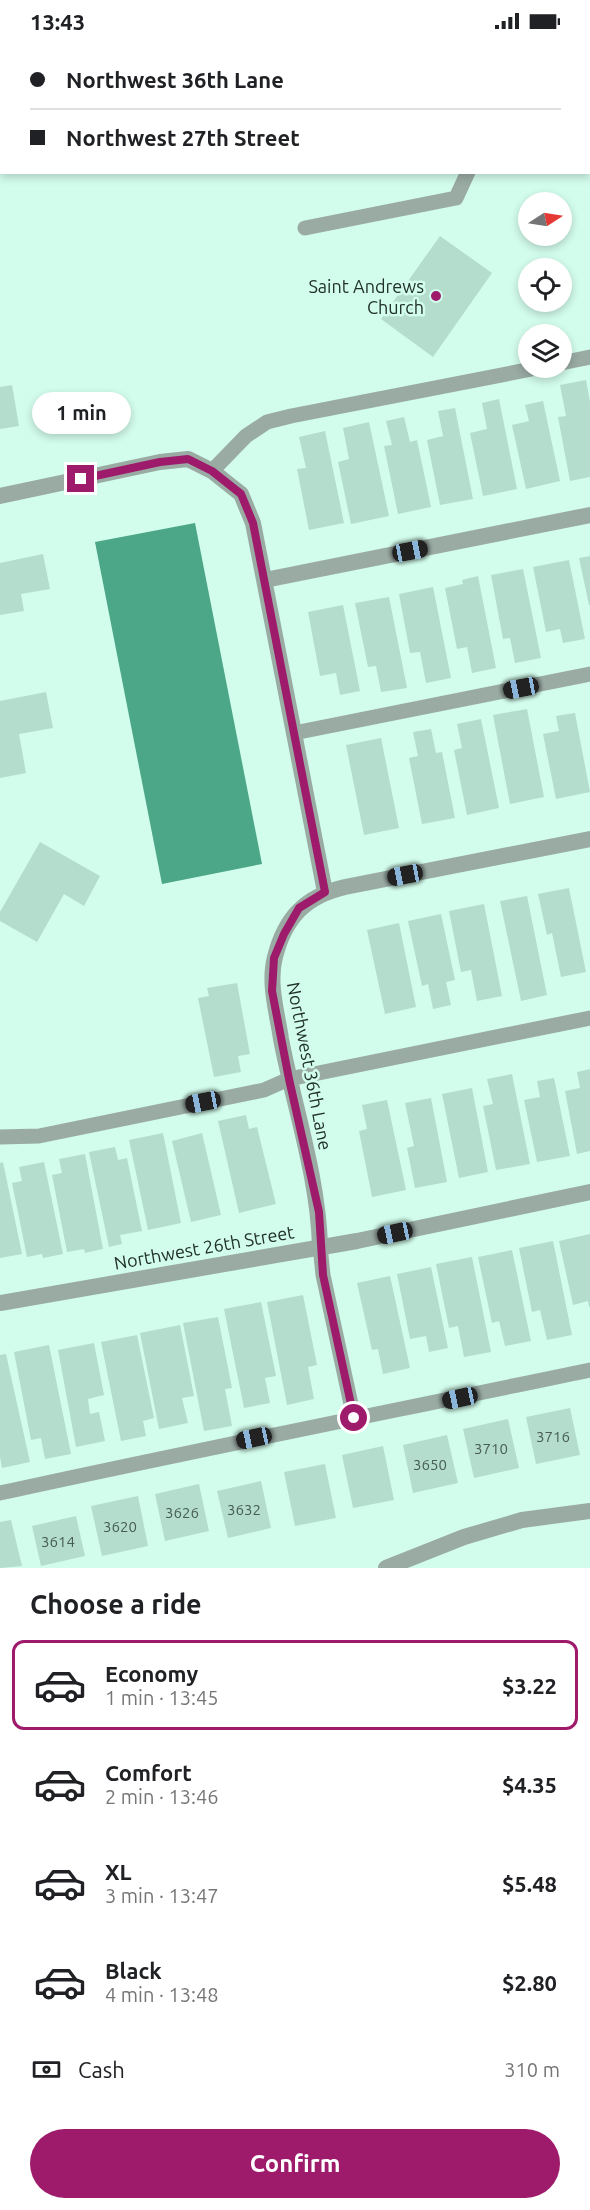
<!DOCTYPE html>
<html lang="en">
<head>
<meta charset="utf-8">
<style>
	body { margin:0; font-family:Ubuntu,sans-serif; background:#f6f6f6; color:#202124; height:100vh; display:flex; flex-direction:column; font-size:22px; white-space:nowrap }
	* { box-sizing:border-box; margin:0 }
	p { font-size:20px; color:#757577 }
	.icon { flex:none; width:33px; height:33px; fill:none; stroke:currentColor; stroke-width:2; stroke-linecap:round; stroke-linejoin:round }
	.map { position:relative; height:1526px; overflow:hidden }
	.sheet { display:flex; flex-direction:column; background:#fff; flex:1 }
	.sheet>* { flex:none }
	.hud { position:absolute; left:0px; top:0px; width:591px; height:132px; box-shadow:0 3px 9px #0003; display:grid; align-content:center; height:132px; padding:0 30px; background:#fff }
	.needle { width:39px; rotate:78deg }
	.controls { position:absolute; left:518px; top:150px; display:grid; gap:12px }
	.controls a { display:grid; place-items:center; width:54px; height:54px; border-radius:50%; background:#fff; box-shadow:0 3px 9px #0003; font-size:30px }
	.end { position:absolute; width:27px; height:27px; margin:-14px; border:8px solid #9e1a6b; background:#fff; box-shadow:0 0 0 3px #fff }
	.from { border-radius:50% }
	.bubble { position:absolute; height:42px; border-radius:21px; background:#fff; box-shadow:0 3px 9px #0003; font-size:20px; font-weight:700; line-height:42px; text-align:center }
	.car { position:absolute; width:18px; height:36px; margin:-18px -9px; border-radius:8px; box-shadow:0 0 4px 2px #0007; background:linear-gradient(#222 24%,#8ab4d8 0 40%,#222 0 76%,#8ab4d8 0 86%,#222 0) }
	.hud b { display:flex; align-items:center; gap:21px; height:57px; font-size:22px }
	.hud b+b { border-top:2px solid #e0e0e0 }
	.hud i { width:15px; height:15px; background:#202124 }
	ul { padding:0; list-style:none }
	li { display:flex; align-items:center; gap:18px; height:90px; margin:0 12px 9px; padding:0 18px; border:3px solid transparent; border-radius:12px }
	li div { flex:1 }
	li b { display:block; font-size:22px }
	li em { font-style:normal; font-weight:700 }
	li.current { border-color:#9e1a6b }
	li>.icon { width:54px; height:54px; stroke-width:1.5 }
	h2 { padding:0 30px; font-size:27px; line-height:72px }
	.pay { display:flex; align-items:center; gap:15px; height:66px; padding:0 30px; font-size:22px }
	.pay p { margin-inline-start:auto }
	.button { display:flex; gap:12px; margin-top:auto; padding:12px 30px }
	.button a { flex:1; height:69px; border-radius:36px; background:#9e1a6b; color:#fff; font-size:24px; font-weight:700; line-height:69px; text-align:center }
	.status { display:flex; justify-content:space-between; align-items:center; height:42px; padding:0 30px; background:#fff; direction:ltr }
	.status svg { height:16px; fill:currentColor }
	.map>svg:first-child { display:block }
</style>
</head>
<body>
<div class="status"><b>13:43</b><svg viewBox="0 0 49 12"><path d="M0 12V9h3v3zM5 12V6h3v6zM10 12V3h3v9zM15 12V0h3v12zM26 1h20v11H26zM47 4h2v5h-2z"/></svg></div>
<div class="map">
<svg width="590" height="1526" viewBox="0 0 590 1526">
	<rect width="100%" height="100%" fill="#d2fcec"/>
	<path fill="#4ca789" d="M195 481 262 822 162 842 95 500Z"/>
	<path fill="#b4ddcd" d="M440 194 492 231 433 315 381 277Z
		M586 338 590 360V435L570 439 558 375 566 374 560 343Z
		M12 343 19 384 0 387V345Z
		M499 357 517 447 483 454 470 391 487 387 482 361Z
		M543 359 560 439 526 447 512 383 529 379 525 363Z
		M455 366 473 457 440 463 427 398 443 394 438 369Z
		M404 375 410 400 417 398 431 465 398 472 384 404 392 403 386 379Z
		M369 380 389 474 351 482 338 420 349 417 343 386Z
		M325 389 344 481 309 488 297 427 306 426 299 395Z
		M43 512 50 547 21 552 24 569 0 573V521Z
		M590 514V563H589L579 516Z
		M569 518 585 597 563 601 560 587 546 590 533 525Z
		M523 527 541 616 515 621 510 596 503 597 491 533Z
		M478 534 496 626 472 631 467 605 457 607 445 546 463 542 462 538Z
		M433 545 451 636 426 641 420 610 410 611 399 552Z
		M389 555 407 646 381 650 376 624 368 625 355 561Z
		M343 563 360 649 340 653 336 631 320 634 308 570Z
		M46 650 53 686 19 692 26 731 0 736V659Z
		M527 667 544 755 510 762 493 673Z
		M575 671 590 750 556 757 543 692 559 689 556 674Z
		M481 677 499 766 467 773 454 708 462 706 457 682Z
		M431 687 436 711 442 710 455 776 422 782 409 716 418 714 413 690Z
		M381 696 399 786 364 793 346 703Z
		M40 800 100 834 84 864 64 852 37 900 0 879V870Z
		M569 846 586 930 561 935 552 891 547 893 538 852Z
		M527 854 547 953 521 959 500 859Z
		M484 862 502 954 477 959 471 928 461 930 449 869Z
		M441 872 455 938 446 940 451 963 433 967 428 942 422 944 408 879Z
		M399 881 416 965 385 972 367 888Z
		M237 941 250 1012 238 1014 241 1030 214 1035 198 956 209 954 207 946Z
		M590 1027V1109L577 1112 565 1049 580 1046 577 1030Z
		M512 1032 530 1122 496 1128 483 1064 493 1062 487 1037Z
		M554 1036 570 1114 537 1120 524 1058 540 1055 537 1039Z
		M472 1046 488 1130 459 1136 442 1052Z
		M431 1056 447 1140 415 1146 407 1106 414 1104 405 1061Z
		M387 1058 406 1148 372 1155 359 1089 367 1087 362 1063Z
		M246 1073 249 1087 257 1085 276 1162 239 1171 218 1079Z
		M163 1091 181 1181 148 1188 129 1098Z
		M202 1091 221 1173 191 1180 172 1099Z
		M115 1105 118 1118 127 1116 142 1189 120 1193 122 1202 109 1205 89 1110Z
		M85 1112 103 1207 85 1211 84 1207 67 1210 52 1133 62 1131 59 1117Z
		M3 1120 22 1212 0 1216V1121Z
		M44 1120 63 1212 43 1216 42 1212 27 1215 12 1141 22 1139 19 1125Z
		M590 1192V1265H589L588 1259 573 1263 559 1199Z
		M553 1199 572 1293 547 1298 540 1268 532 1270 519 1206Z
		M512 1208 531 1299 505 1304 499 1279 492 1281 478 1215Z
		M472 1215 491 1310 464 1315 458 1284 449 1286 436 1222Z
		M431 1225 448 1306 429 1310 426 1294 410 1297 397 1232Z
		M390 1234 410 1326 383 1332 378 1307 372 1308 357 1241Z
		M303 1253 317 1323 308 1325 314 1357 287 1363 267 1260Z
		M261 1260 276 1334 265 1336 270 1361 244 1366 224 1267Z
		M218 1275 232 1346 225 1347 232 1384 204 1389 183 1281Z
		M180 1283 194 1354 182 1356 188 1381 159 1387 140 1291Z
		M137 1293 154 1376 143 1379 146 1394 121 1399 101 1300Z
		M94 1301 104 1353 88 1357 90 1372 99 1370 105 1399 76 1405 58 1308Z
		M49 1303 71 1412 45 1417 41 1396 31 1398 14 1310Z
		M6 1312 30 1420 2 1426 0 1415V1313Z
		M570 1366 580 1413 536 1422 526 1375Z
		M508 1377 519 1426 474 1436 463 1387Z
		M447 1393 458 1441 413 1451 403 1403Z
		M383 1404 394 1458 353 1466 342 1413Z
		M325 1422 336 1476 295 1484 284 1430Z
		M261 1439 271 1486 228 1496 217 1449Z
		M199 1442 209 1489 165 1499 155 1452Z
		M138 1454 148 1504 102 1514 91 1464Z
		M76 1474 85 1514 41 1524 32 1484Z
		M11 1478 22 1524 0 1526V1480Z"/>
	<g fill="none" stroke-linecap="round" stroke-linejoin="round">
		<path stroke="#9aaba4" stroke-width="15" d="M590 101V100
			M305 186 456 156 468 130
			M561 321 590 315
			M212 429 246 394 267 380 291 374 537 326
			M294 691 590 632
			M0 1095 39 1094 264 1048 289 1037 590 976
			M320 1204 323 1233 354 1376
			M0 1451C196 1408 393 1369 590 1328"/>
		<path stroke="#9aaba4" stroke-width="16" d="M0 454 160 420 188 417 212 429 241 452 253 481 325 850
			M265 538 590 473
			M320 1204C318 1134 294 1065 281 997 277 970 268 941 275 915 285 875 306 854 345 845L590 797
			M0 1261 357 1199 590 1150
			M386 1526 464 1495 522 1478 590 1469"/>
	</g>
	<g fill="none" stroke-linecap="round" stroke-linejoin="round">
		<path stroke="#9e1a6b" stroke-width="8" d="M81 437 160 420 188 417 212 429 241 452 253 481 325 850 299 866 284 892 274 916 272 949 289 1037 319 1170 323 1233 354 1376"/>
	</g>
	<circle fill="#9e1a6b" stroke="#d2fcec" stroke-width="2" cx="436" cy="254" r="6"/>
	<g text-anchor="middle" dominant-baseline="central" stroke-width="5" stroke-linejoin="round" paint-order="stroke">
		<g font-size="15" fill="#465c54">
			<text x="553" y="1394">3716</text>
			<text x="491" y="1406">3710</text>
			<text x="430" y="1422">3650</text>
			<text x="244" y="1467">3632</text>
			<text x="182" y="1470">3626</text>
			<text x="120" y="1484">3620</text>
			<text x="58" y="1499">3614</text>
		</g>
		<g font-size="18" fill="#21312b" stroke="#d2fcec" text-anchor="end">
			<text x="424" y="244">Saint Andrews<tspan x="424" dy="21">Church</tspan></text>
		</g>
		<g font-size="18" fill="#21312b" stroke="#d2fcec">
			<text transform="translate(310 1024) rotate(79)">Northwest 36th Lane</text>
			<text transform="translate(204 1205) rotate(-10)">Northwest 26th Street</text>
		</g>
	</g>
</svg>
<div class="controls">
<a><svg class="needle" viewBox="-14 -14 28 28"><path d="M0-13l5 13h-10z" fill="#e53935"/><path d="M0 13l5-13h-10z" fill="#757577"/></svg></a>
<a><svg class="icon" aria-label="locate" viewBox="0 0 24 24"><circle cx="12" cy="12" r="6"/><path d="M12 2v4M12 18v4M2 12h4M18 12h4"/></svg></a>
<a><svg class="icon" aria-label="layers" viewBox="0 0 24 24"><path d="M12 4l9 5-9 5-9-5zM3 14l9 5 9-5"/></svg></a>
</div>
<i class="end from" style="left:354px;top:1376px"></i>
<i class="end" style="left:81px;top:437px"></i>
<div class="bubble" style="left:32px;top:350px;width:99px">1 min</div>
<i class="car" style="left:410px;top:509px;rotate:79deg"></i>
<i class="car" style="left:521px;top:646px;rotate:259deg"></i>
<i class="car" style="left:405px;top:833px;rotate:259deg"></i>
<i class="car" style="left:203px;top:1060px;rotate:259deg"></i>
<i class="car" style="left:395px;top:1191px;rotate:258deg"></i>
<i class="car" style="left:460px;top:1356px;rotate:258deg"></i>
<i class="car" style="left:254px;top:1396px;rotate:258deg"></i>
<div class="hud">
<b><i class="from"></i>Northwest 36th Lane</b>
<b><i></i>Northwest 27th Street</b>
</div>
</div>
<section class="sheet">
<h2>Choose a ride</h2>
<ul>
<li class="current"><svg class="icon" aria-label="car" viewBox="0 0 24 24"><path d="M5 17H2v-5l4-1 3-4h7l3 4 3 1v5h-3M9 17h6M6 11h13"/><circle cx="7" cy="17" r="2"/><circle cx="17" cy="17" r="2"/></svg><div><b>Economy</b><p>1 min · 13:45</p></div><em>$3.22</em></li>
<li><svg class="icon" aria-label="car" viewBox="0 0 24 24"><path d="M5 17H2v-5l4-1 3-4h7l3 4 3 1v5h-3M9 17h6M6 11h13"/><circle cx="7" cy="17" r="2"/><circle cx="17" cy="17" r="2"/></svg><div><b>Comfort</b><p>2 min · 13:46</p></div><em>$4.35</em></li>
<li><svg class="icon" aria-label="car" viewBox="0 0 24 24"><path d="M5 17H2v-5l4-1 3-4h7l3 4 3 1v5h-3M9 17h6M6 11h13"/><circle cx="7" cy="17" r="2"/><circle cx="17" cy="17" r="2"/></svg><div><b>XL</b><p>3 min · 13:47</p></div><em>$5.48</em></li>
<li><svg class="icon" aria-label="car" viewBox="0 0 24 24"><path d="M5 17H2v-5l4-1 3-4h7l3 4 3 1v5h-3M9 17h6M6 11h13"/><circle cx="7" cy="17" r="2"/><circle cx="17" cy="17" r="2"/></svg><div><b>Black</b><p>4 min · 13:48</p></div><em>$2.80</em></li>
</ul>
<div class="pay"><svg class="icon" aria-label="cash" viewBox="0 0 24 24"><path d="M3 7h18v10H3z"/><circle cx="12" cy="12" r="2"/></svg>Cash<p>310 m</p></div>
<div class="button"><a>Confirm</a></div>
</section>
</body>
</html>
